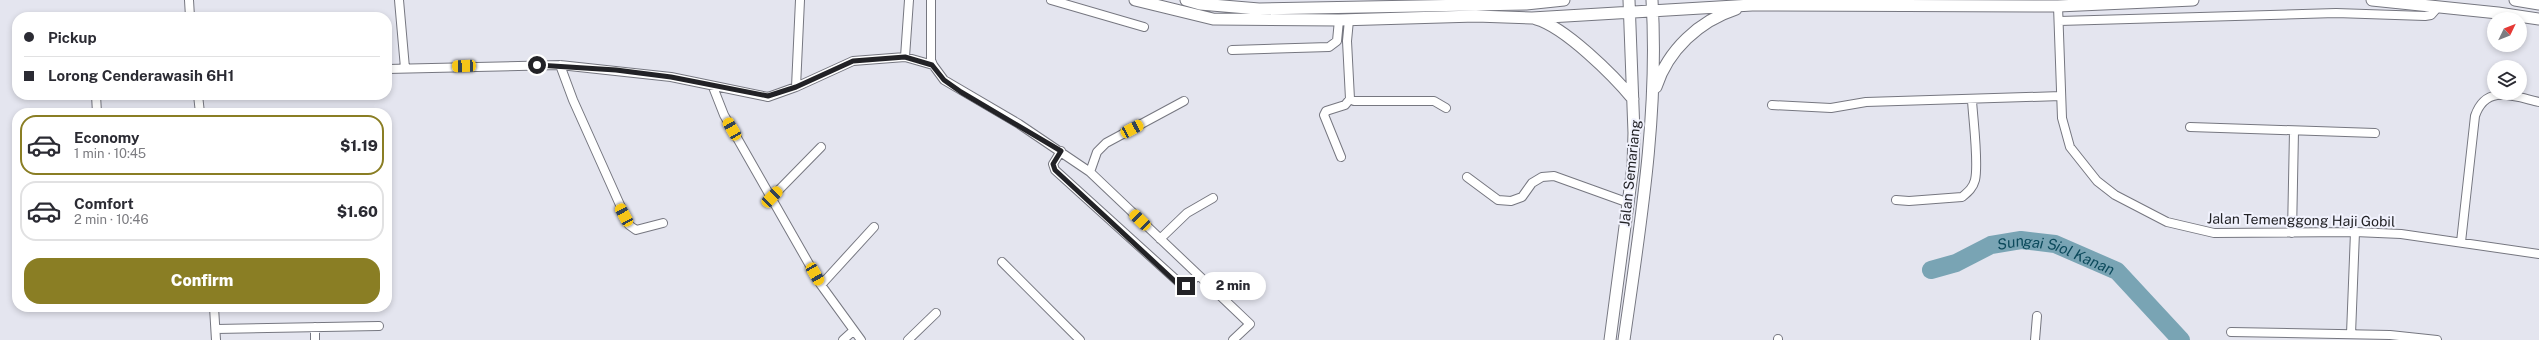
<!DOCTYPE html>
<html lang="en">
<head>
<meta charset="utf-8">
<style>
	body { margin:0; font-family:"Public Sans",sans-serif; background:#f2f2f3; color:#2b2b33; height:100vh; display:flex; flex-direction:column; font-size:15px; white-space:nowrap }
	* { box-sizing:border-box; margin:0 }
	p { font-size:13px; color:#7c7c81 }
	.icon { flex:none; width:22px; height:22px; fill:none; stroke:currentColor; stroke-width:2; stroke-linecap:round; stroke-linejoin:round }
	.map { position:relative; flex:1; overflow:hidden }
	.drawer { position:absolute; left:12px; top:108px; width:380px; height:204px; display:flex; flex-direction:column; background:#fff; border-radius:16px; box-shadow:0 2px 6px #0003 }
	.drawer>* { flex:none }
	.hud { position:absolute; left:12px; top:12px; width:380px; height:88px; border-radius:16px; box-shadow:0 2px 6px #0003; display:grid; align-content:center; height:88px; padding:0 12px; background:#fff }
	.needle { width:26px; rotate:47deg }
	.tools { position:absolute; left:2487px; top:12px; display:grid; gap:8px }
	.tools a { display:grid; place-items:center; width:40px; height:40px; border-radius:50%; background:#fff; box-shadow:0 2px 6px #0003; font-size:20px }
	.end { position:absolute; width:18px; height:18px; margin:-9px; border:5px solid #222226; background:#fff; box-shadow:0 0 0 2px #fff }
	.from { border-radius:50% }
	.bubble { position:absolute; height:28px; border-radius:14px; background:#fff; box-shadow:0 2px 6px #0003; font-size:13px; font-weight:800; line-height:28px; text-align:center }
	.car { position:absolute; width:12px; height:24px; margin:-12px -6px; border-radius:5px; box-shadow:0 0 3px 1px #0007; background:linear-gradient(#f5c518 24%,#345 0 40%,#f5c518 0 76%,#345 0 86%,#f5c518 0) }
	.hud b { display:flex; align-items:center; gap:14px; height:38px; font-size:15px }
	.hud b+b { border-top:1px solid #e1e1e2 }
	.hud i { width:10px; height:10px; background:#2b2b33 }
	ul { padding:7px 0 0; list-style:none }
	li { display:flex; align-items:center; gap:12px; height:60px; margin:0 8px 6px; padding:0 4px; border:2px solid #e1e1e2; border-radius:16px }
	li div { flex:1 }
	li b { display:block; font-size:15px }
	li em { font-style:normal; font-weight:800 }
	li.current { border-color:#8a7e24 }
	li>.icon { width:36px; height:36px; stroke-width:1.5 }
	.button { display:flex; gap:8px; margin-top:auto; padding:8px 12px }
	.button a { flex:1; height:46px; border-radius:16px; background:#8a7e24; color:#fff; font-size:16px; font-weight:800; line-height:46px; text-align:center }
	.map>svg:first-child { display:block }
</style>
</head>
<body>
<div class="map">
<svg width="2539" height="340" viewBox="0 0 2539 340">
	<rect width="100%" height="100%" fill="#e4e5ef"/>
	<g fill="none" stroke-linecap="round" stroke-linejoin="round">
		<path stroke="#79a4b4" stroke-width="18" id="s1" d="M1931 270 1956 263 1991 245 2021 240 2055 244 2117 271 2181 340"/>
		<g stroke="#767780" stroke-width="10">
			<path id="street" d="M189 0 190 17
				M399 0 405 68
				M931 0V60L933 65 944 80 1019 124 1090 172 1250 324 1233 340
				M1051 0 1144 27
				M2058 6 2062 118 2070 147 2097 181 2115 195 2167 222 2214 233 2355 232 2401 234 2539 254
				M1349 20 1347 41 1350 99 1354 101H1434L1446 108
				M2059 21 2336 13 2425 16 2431 15 2438 7
				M1232 50 1329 47 1337 41 1339 20
				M905 57 909 0
				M560 65 573 100 629 225 636 230 663 223
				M387 69 560 65 671 77 768 97 796 87 853 61 905 57 933 65
				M713 87 724 115 821 285 861 340
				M796 87 800 0
				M96 95 97 113
				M198 95 200 113
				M1772 105 1831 108 1866 102 2061 96
				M2190 127 2375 133
				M1061 151 1053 164 1055 170 1183 286 1198 276
				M1341 157 1324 115 1326 111 1345 105 1350 99
				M1090 172 1097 152 1106 143 1184 101
				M1467 177 1498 200 1511 201 1522 197 1532 183 1542 177 1554 176 1629 203
				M772 197 821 147
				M1896 200 1909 201 1962 197C1968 192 1973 188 1975 180 1979 163 1973 119 1972 100
				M2292 233 2294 131
				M1160 239 1187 213 1213 198
				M2461 242 2475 116C2486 84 2513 96 2539 102
				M1002 262 1080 340
				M821 285 874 227
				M214 307 216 340
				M315 327V340
				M216 329 379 326
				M2231 332 2390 335 2437 340
				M2351 334 2355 232
				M843 340 853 331
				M908 340 936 313
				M1778 340V339
				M2035 340 2037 316"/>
		</g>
		<g stroke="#767780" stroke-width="13">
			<path id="secondary" d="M1135 0 1213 19 1339 20 1476 16 1532 18 1752 5 2058 6 2193 0
				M1186 0 1200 4 1259 9 1526 4 1564 0
				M2372 0 2498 13 2539 19
				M2515 0 2539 4
				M1536 19C1565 27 1614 76 1633 99
				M1656 87C1668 50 1699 21 1736 9
				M1610 340 1633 166 1634 133 1629 0
				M1624 340C1640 227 1659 114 1652 0"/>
		</g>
		<use href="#street" stroke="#fff" stroke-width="8"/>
		<use href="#secondary" stroke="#fff" stroke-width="11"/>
	</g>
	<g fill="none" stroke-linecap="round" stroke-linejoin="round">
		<path stroke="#222226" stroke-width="5" d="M537 65 616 70 671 77 768 96 796 87 853 61 905 57 932 65 944 80 961 92 1061 151 1053 164 1055 170 1179 285 1186 286"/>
	</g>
	<g text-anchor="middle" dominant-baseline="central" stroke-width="4" stroke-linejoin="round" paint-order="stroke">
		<g font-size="14" fill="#222226" stroke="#f1f2fd">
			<text transform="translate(1630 173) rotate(-84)">Jalan Semariang</text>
			<text transform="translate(2301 220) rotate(1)">Jalan Temenggong Haji Gobil</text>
		</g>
		<g font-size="15" font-style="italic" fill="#0c4a5c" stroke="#f1f2fd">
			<text stroke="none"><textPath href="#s1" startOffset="133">Sungai Siol Kanan</textPath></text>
		</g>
	</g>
</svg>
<div class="tools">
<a><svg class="needle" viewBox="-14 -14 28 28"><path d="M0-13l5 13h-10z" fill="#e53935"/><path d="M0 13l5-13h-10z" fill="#7c7c81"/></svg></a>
<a><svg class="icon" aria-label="layers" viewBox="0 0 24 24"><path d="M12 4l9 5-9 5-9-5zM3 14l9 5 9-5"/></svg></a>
</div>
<i class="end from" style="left:537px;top:65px"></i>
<i class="end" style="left:1186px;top:286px"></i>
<div class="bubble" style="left:1200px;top:272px;width:66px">2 min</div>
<i class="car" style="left:464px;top:66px;rotate:268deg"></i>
<i class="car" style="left:732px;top:129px;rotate:330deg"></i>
<i class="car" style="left:1132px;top:129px;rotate:62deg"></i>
<i class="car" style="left:772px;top:197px;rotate:44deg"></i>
<i class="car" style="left:624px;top:215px;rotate:332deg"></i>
<i class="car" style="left:1140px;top:220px;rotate:314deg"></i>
<i class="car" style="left:815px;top:274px;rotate:150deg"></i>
<div class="hud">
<b><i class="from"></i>Pickup</b>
<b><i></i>Lorong Cenderawasih 6H1</b>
</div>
<section class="drawer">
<ul>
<li class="current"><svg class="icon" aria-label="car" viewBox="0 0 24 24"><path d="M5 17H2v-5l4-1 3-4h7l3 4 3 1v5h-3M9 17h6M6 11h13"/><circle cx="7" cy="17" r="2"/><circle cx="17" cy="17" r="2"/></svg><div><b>Economy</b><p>1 min · 10:45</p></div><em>$1.19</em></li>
<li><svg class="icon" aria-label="car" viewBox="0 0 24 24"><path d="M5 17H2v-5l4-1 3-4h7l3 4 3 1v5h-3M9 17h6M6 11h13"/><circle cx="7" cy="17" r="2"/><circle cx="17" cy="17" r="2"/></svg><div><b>Comfort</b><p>2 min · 10:46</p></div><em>$1.60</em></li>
</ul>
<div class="button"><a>Confirm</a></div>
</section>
</div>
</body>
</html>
